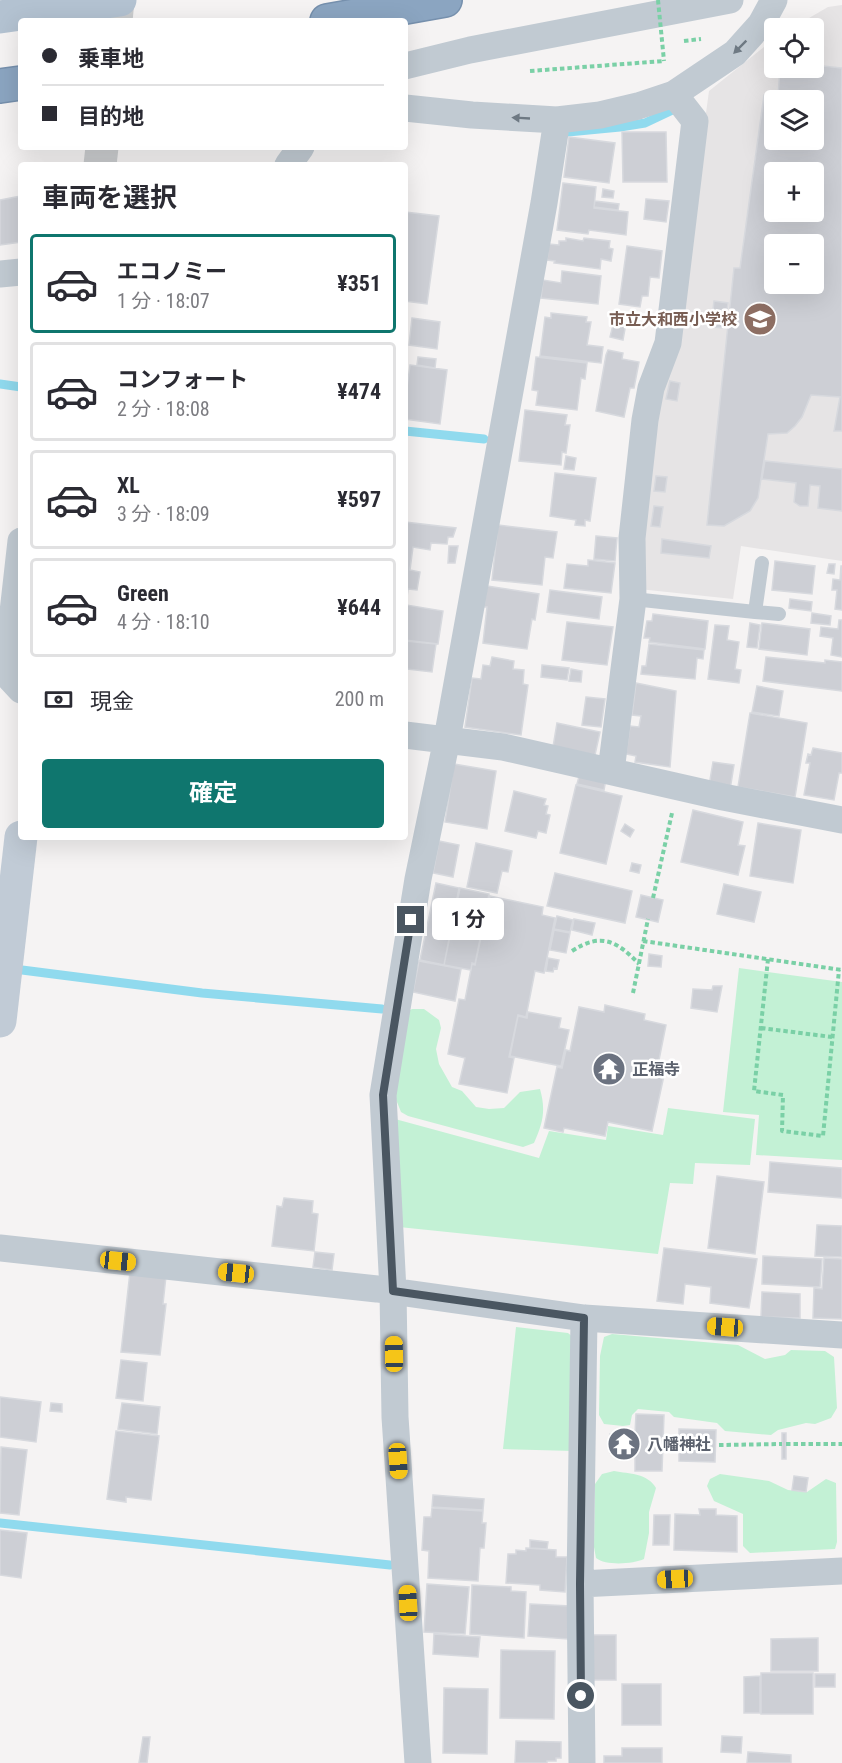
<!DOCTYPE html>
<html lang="ja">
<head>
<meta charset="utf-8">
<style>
	body { margin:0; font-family:"Roboto Condensed","Noto Sans JP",sans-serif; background:#f7f7f7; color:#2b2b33; height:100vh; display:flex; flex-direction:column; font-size:22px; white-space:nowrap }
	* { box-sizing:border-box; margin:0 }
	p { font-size:20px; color:#7c7c81 }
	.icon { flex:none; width:33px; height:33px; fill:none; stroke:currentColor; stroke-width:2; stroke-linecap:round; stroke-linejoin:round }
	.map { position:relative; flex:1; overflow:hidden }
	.details { position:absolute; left:18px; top:162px; width:390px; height:678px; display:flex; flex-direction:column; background:#fff; border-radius:6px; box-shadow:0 6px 24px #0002 }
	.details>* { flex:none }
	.hud { position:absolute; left:18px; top:18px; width:390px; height:132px; border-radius:6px; box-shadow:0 6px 24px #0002; display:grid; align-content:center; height:132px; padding:0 24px; background:#fff }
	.fabs { position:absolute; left:764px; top:18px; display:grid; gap:12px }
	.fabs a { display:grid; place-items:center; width:60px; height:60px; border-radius:6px; background:#fff; box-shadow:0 6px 24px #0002; font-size:30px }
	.end { position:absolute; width:27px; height:27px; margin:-14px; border:8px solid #4a5661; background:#fff; box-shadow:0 0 0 3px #fff }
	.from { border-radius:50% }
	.bubble { position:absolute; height:42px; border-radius:6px; background:#fff; box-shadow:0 6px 24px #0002; font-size:20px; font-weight:700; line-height:42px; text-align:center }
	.car { position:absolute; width:18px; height:36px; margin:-18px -9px; border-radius:8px; box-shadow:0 0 4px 2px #0007; background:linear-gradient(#f5c518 24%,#345 0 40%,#f5c518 0 76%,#345 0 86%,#f5c518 0) }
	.hud b { display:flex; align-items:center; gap:21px; height:57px; font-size:22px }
	.hud b+b { border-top:2px solid #e1e1e2 }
	.hud i { width:15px; height:15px; background:#2b2b33 }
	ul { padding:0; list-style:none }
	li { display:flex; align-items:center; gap:18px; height:99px; margin:0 12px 9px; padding:0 12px; border:3px solid #e1e1e2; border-radius:6px }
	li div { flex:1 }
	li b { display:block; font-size:22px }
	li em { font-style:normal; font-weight:700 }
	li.selected { border-color:#0f766e }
	li>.icon { width:54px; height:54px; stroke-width:1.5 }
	h2 { padding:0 24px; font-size:27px; line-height:72px }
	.pay { display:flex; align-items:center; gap:15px; height:66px; padding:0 24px; font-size:22px }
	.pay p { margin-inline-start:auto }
	.primary-button { display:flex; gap:12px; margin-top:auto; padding:12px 24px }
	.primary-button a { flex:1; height:69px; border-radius:6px; background:#0f766e; color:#fff; font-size:24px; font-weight:700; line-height:69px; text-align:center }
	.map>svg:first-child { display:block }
</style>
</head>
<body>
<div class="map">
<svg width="842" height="1763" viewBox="0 0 842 1763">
	<rect width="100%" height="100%" fill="#f5f3f3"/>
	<path fill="#e6e4e5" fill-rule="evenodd" d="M842 5V561L741 546 733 599 639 589 656 403 673 355 709 91 774 39V68H813V28H800L809 18 828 7ZM774 100H813V140H774ZM774 172H813V212H774ZM774 244H813V284H774Z"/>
	<path fill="#c3f1d5" d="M739 968 842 982V1160L756 1155 759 1115 723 1112Z
		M412 1009H424L439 1020 441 1028 436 1049 439 1064 452 1087 462 1091 476 1107 489 1109 504 1108 520 1092 540 1089C546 1110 543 1123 534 1143L523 1147 408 1116 401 1112 395 1097 405 1013Z
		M668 1108 755 1119 750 1165 695 1163 693 1184 670 1183 658 1254 399 1227 395 1119 539 1158 549 1131 606 1140 608 1126 663 1135Z
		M516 1327 568 1333 575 1339 573 1451 503 1449Z
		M612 1334 738 1345 765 1359 785 1355 791 1350 825 1351 834 1357 837 1408 831 1418 815 1424 806 1423 778 1430 771 1435 725 1431 717 1423 674 1417 669 1412 638 1409 632 1415 630 1425 623 1426 604 1424 599 1415 600 1356 604 1337Z
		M614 1471C630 1474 647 1473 656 1488L649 1512V1533L644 1559C633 1564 606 1566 596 1558L594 1547 595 1484 602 1474Z
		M720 1474 769 1481 788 1490 807 1492 826 1479 836 1483 837 1542 835 1549 750 1553 743 1546V1514L714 1501 707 1486 710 1479Z"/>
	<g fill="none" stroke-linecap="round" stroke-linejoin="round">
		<path stroke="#90daee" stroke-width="9" d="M568 132 620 127 645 123 681 106
			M0 384 21 387
			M405 431 484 439
			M22 970 202 993 382 1009
			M0 1523 390 1565"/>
	</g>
	<path fill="#cdcfd5" stroke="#d7d9de" stroke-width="1.5" fill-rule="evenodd" d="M813 65 842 68V431H834L840 397 811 395 802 417 795 426 787 433 768 434 758 498 750 511 724 526 707 525 734 268H740L764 95 778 96 780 68H813ZM774 100H813V140H774ZM774 172H813V212H774ZM774 244H813V284H774Z
		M622 132H666L667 182H623Z
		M569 137 615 143 609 183 564 177Z
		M563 183 596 187 594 208 628 212 626 235 589 230 588 234 557 230Z
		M603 189 614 191 613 198 602 197Z
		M21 196V242L0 245V200Z
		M646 199 669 201 666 222 644 219Z
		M595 201 619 204 618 210 594 207Z
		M405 212 439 216 427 304 405 301Z
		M566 238 583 241 584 238 610 241 609 248 613 249 611 261 601 259 600 269 554 263 555 261 547 260 549 244 559 245V241H566Z
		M627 246 662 251 659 278 650 277 648 296H642L640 307 619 304Z
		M562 271 601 276 598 304 541 298 543 280 561 283Z
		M714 301 728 303 725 328 711 327Z
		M551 313 587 317 586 322H591L587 345 603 347 601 363 540 356 545 317 551 318Z
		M412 318 440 322 437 349 409 345Z
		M614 321 626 323 623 340 610 337Z
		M608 350 623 353 622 359 639 362 634 388H630L624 417 596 411 606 355Z
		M418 357 436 359 435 368 417 365Z
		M536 357 587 363 585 379 581 378 577 410 536 405 538 391 532 390Z
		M410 365 447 370 440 424 405 419V403Z
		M670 381 680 383 677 401 666 399Z
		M525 410 567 415 565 425H570L566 453 562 452 561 465 519 461Z
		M566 456 576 458 574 470 564 469Z
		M765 461 842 469V511L818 508 820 486 810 485 808 506H800L794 502 796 483 762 479Z
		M555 473 596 478 590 521 585 520V526L575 525 576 520 550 516Z
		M656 476 667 477 665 492 654 491Z
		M654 506 663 507 660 527 651 526Z
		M405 522 456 528 453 537H448L447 544 431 543 430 550 413 547 410 570 420 572 417 590 408 589 406 605 443 611 438 644 405 640Z
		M498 525 557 532 553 558 545 557 542 585 492 580Z
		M596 536 617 538 615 561 594 559Z
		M662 539 711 546 709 558 661 553Z
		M449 546H458L455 563H448Z
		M588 560 615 563 611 593 564 588 567 564 588 566Z
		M775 561 815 566 812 594 772 590Z
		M829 564H835L834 574 827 573Z
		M841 566H842V610L835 609 837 590H832L833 579 840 580Z
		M487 586 539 594 535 620 532 619 527 649 483 643 487 607H484Z
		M550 590 602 597 599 619 547 612Z
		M790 599 812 602 811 611 789 608Z
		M812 613 831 616 830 625 811 623Z
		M653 614 708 621 705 649 649 642 650 638H644L647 621H652Z
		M839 620H842V657L831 655 833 638 820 636 821 627 838 629Z
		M567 622 613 627 607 665 562 660Z
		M750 623 760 625 757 648 747 647Z
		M762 623 810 629 807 655 759 649Z
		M715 625 729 626 727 640 739 642 735 669 741 670 739 683 708 679Z
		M405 641 436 644 432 672 407 669 405 684Z
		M649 644 704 650 703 659 697 658 695 679 641 674 642 666H646Z
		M492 657 514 661 513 669 524 670 523 684 528 685 521 735 465 727 472 678 481 679 483 665 490 666Z
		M766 657 825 663V660L842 662V691L763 681Z
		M542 665 569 668 567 680 541 677Z
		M571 669 582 671 581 682 569 681Z
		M636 683 676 691 670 767 635 762 636 756 626 754 630 726 639 727 641 716 632 715Z
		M757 686 783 691 779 716 752 712Z
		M586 697 605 699 601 727 582 725Z
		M750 713 807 723 795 797 738 787Z
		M557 723 600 732 595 755 553 747Z
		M813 748 842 753V773H839L834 800 804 795 810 763H806L808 754 811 755Z
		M713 762 734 765 730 790 709 786Z
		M454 764 496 771 487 829 445 822Z
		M580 773 606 779 604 790 577 784Z
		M576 785 622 796 606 864 560 853Z
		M514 791 546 799 544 805 548 806 546 814 550 815 546 833 538 831 536 838 505 831Z
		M693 810 743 822 738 845 745 846 738 875 681 862Z
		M758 823 801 830 793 883 750 876Z
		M625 824 634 830 630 837 621 831Z
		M439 841 459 845 453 877 433 873Z
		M476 843 512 851 508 872 502 871 497 893 467 887Z
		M632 863 641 865 639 873 630 871Z
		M555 873 632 891 625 923 547 906Z
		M436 883 459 888 444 965 420 960Z
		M724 884 761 892 754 922 717 914Z
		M460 888 489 894 475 964 472 963 471 970 444 965Z
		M641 895 663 900 658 922 636 917Z
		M490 896 543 907 542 915 555 918 544 973 535 971 526 1017 518 1015 509 1057 514 1058 507 1093 459 1084 465 1058 448 1054 459 999 465 1000 472 964 475 965Z
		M557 916 573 920 570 932 554 929Z
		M574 919 595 923 592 935 572 930Z
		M554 930 570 933 566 953 550 950Z
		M649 954 662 956 661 967 648 966Z
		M548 958 559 960 557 969 554 968 553 972 546 971Z
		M419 961 461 969 455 1001 413 992Z
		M713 986H722L717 1012 691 1008 693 989 712 990Z
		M605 1005 645 1014 644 1020 666 1025 657 1070 665 1071 652 1131 608 1122 605 1136 564 1128 563 1132 544 1128 557 1067 562 1068 566 1050 570 1051 579 1007 604 1012Z
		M528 1012 561 1018 559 1028 569 1030 561 1066 510 1056 518 1016 527 1018Z
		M770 1162 842 1168V1198L768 1192Z
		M717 1176 764 1182 755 1254 708 1248Z
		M284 1198 313 1201 312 1213 318 1214 314 1251 272 1246 277 1206 282 1207Z
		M817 1225 842 1226V1257L815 1256Z
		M664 1248 757 1259 749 1308 710 1303 711 1287 685 1284 683 1304 657 1301Z
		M315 1252 334 1254 332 1270 313 1267Z
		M763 1256 822 1259 820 1287 762 1284Z
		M824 1258 842 1259V1319L813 1318 814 1288 822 1289Z
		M130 1272 166 1276 163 1304H166L160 1355 121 1352Z
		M762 1292 800 1294V1318L761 1317Z
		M121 1360 147 1363 143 1401 116 1398Z
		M0 1397 41 1402 36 1442 0 1437Z
		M51 1403 62 1404V1412L50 1411Z
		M122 1403 160 1407 157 1434 118 1429Z
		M636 1414 664 1415 662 1471H635V1453H610V1434H635Z
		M679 1429 716 1430 715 1462 679 1461Z
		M116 1431 159 1436 151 1500 126 1497V1502L107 1499Z
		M782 1433H786V1459H782Z
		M1 1447 27 1450 19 1515 0 1513Z
		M794 1476 808 1478 806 1492 792 1490Z
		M433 1495 484 1499 483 1510 432 1507Z
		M432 1508 483 1511 482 1523H486L484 1548H480L478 1581 428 1578 429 1551 422 1550 424 1517H431Z
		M699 1509H716V1515L737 1516V1552L674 1550 675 1514 700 1515Z
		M654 1515H670L669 1545H653Z
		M0 1530 27 1533 21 1578 0 1575Z
		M530 1540 548 1542 547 1549 530 1548Z
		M526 1548 556 1550V1557H567L565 1592 540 1590V1585L506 1583 508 1554H516V1550L526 1551Z
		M427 1584 469 1587 465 1634 424 1632Z
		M472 1585 511 1587V1591L526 1592 524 1638 470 1634Z
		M530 1604 570 1606 568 1639 528 1636Z
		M434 1634 480 1637 478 1657 433 1654Z
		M589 1635H616V1680H589Z
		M818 1638V1671H771V1639Z
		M501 1650 555 1651 554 1719 500 1718Z
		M761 1673H813V1714H761Z
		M815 1674H835V1687H815Z
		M760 1676V1713H744V1677Z
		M622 1684H661V1725H622Z
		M444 1688 488 1689 487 1754 443 1753Z
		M722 1736 742 1737 741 1753 721 1752Z
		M143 1737H150L147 1763H139Z
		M516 1741 561 1742V1758H556V1761H547V1763H515Z
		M622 1748H662V1763H604V1756H622Z
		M748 1752 791 1755V1763H747Z"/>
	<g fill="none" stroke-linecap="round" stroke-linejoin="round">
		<path stroke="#caccce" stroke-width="33" stroke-dasharray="33 16" stroke-linecap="butt" d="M116 21 118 0
			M100 165 102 147"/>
		<g stroke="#7690ad" stroke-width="36">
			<path id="highway" d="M327 21 445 0
				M0 86 21 83"/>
		</g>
		<path stroke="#7ad0a6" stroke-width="4" stroke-dasharray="4.5 3" stroke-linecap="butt" d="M684 41 701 39
			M530 71 664 61
			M653 898 672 813
			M643 941 842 970
			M572 951C601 932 617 941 639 964
			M768 959 754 1091 783 1095 782 1131 823 1136 839 970
			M633 993 648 919
			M761 1028 832 1037
			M786 1444H842
			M719 1445 782 1444"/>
		<path stroke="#c1cad2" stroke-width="14" d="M633 599 755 612 762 563
			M755 612 779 614"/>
		<path stroke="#c1cad2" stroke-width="27" d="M405 66 470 50 730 0
			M405 108 472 115 557 120 600 115 638 106 674 94 735 53 761 24 774 0
			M288 165 301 147
			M0 274 21 272
			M21 541 6 674 21 690
			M405 735 503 747 723 797 842 820
			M611 771 633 599 632 538 645 420 651 388 668 343 695 121 674 94
			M0 1248 377 1289 584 1318 842 1335
			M580 1584 842 1571
			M418 1763 395 1417 393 1291 383 1095 418 879 447 739 544 203 557 120
			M582 1763 580 1584 584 1318"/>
		<path stroke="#c1cbd6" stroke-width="33" d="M0 1021 21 837"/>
		<path stroke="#b3c2d1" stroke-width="33" d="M0 17 120 0"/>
		<use href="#highway" stroke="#8ba5c1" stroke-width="33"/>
		<path stroke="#7ad0a6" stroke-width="4" stroke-dasharray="4.5 3" stroke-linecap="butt" d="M658 0 664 61"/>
	</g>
	<defs><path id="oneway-solid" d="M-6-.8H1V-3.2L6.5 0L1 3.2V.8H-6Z" transform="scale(1.5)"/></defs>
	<g fill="#6e7983">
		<use href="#oneway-solid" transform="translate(740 47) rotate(135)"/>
		<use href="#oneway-solid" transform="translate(521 118) rotate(-177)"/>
	</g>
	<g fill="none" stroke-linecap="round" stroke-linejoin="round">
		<path stroke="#4a5661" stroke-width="8" d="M411 920 383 1095 393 1291 584 1318 580 1584 581 1696"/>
	</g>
	<defs>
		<g id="school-disc" transform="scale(1.725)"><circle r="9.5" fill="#8d6e63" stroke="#fff"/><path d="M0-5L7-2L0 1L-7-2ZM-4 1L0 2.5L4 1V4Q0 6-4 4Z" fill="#fff"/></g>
		<g id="temple-disc" transform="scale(1.725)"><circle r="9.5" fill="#6b7280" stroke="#fff"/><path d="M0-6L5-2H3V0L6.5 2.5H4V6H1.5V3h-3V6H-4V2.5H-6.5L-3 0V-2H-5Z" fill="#fff"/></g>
	</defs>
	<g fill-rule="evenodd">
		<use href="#school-disc" x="760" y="319"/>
		<use href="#temple-disc" x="609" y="1069"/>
		<use href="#temple-disc" x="624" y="1444"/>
	</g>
	<g text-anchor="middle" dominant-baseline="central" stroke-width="5" stroke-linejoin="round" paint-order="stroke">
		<g font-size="16" font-weight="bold" fill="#785e54" stroke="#fff" text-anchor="end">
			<text x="737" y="319">市立大和西小学校</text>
		</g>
		<g font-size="16" font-weight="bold" fill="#5b616d" stroke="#fff" text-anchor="start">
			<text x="632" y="1069">正福寺</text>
			<text x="647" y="1444">八幡神社</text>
		</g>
	</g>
</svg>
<div class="fabs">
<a><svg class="icon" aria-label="locate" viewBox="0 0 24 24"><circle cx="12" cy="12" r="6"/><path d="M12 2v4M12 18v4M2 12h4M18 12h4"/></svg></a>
<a><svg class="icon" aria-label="layers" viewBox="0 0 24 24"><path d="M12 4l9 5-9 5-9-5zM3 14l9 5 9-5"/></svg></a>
<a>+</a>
<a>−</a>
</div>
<i class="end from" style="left:581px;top:1696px"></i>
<i class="end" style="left:411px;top:920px"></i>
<div class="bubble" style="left:432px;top:898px;width:72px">1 分</div>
<i class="car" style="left:118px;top:1261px;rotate:96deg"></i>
<i class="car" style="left:236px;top:1273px;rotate:276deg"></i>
<i class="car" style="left:725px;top:1327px;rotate:274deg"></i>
<i class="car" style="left:394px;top:1354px;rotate:359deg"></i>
<i class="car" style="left:398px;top:1461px;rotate:176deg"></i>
<i class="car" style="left:675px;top:1579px;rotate:267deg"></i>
<i class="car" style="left:408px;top:1603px;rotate:357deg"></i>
<div class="hud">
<b><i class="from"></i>乗車地</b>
<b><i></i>目的地</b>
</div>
<section class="details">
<h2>車両を選択</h2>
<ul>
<li class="selected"><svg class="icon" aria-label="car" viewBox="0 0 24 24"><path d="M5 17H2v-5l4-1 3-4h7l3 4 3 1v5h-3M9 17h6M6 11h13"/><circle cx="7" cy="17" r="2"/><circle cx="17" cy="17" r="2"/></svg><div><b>エコノミー</b><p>1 分 · 18:07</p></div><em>¥351</em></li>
<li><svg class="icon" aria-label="car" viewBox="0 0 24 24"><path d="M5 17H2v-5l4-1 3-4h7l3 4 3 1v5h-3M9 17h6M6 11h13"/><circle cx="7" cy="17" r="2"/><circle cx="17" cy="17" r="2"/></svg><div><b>コンフォート</b><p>2 分 · 18:08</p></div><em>¥474</em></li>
<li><svg class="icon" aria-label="car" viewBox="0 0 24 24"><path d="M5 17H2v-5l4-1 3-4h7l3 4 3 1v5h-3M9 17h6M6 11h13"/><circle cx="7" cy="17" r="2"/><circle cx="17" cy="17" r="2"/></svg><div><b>XL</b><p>3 分 · 18:09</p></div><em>¥597</em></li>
<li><svg class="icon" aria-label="car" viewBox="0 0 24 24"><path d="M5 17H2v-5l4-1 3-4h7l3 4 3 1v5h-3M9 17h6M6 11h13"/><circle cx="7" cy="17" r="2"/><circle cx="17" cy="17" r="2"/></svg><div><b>Green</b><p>4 分 · 18:10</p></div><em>¥644</em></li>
</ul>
<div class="pay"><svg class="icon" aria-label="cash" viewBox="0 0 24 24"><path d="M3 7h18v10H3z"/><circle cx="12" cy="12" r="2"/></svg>現金<p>200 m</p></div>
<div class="primary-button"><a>確定</a></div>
</section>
</div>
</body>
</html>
